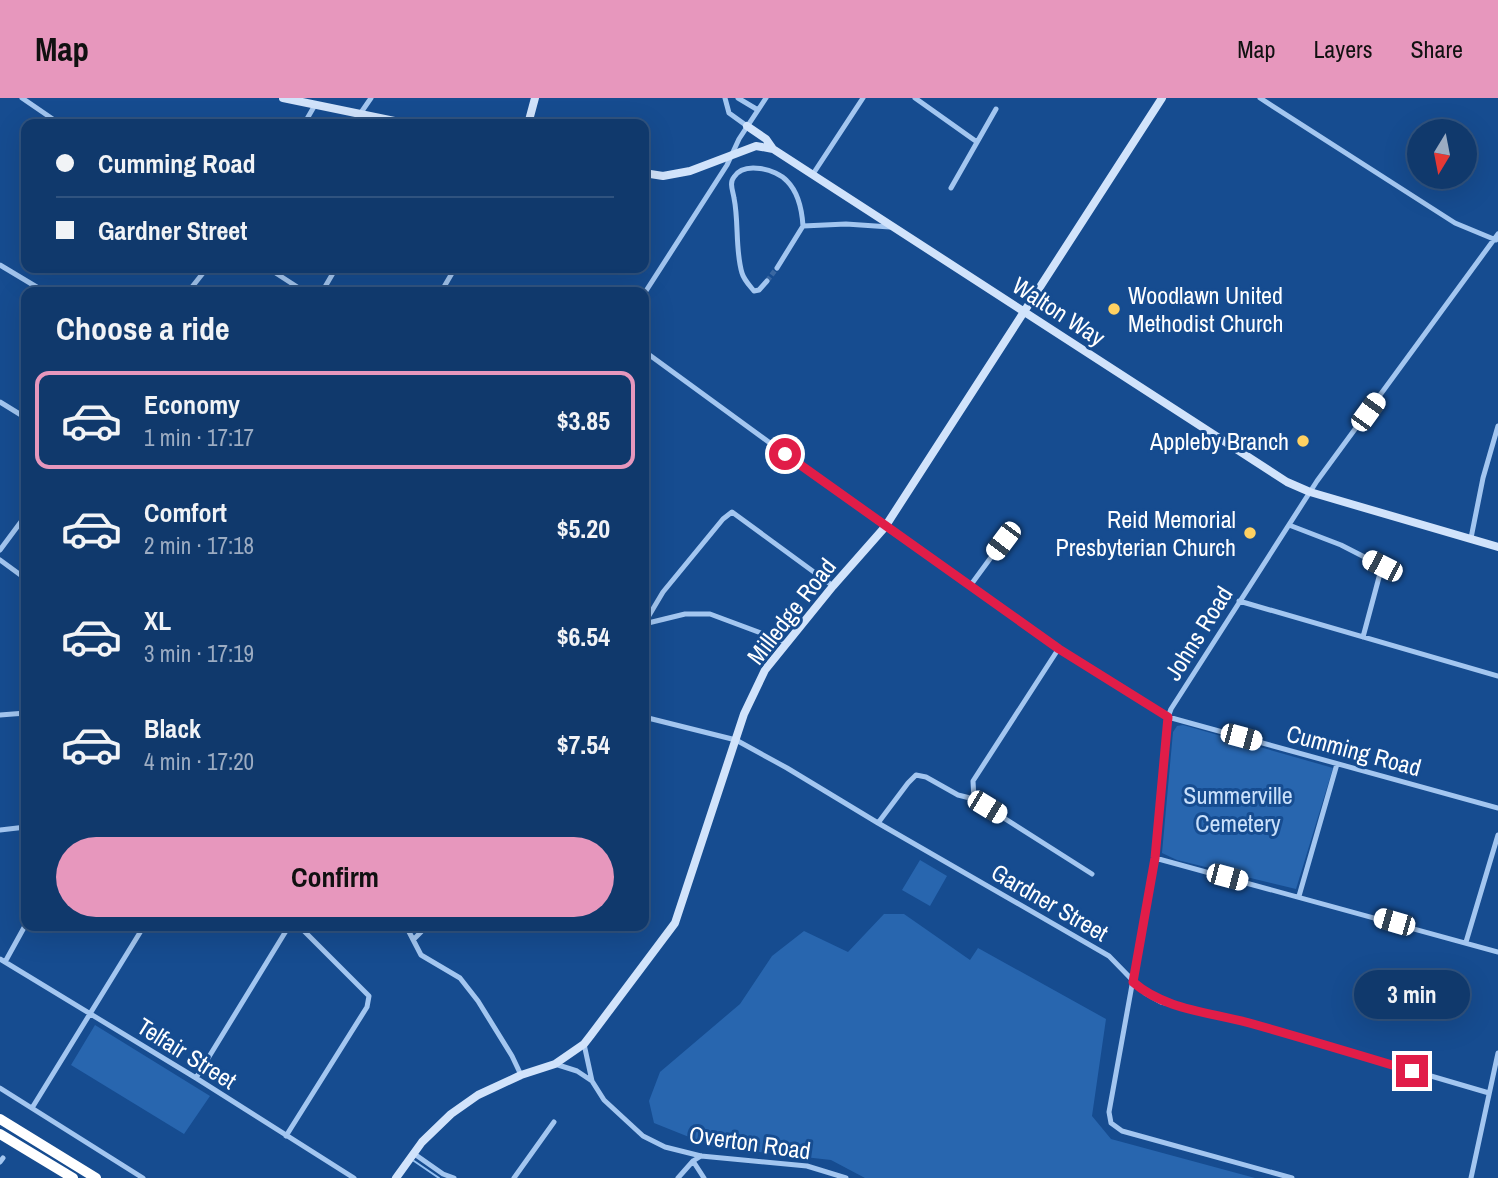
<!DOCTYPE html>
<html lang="en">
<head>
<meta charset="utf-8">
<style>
	body { margin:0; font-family:"Archivo Narrow",sans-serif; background:#1e4474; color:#f1f3f6; height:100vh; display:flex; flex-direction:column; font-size:26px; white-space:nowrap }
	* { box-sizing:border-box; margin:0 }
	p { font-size:23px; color:#9cacc2 }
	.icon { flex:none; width:38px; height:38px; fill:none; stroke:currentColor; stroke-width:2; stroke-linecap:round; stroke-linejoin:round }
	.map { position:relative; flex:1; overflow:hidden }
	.drawer { position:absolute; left:21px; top:189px; width:628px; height:644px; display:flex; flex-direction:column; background:#10396c; border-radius:14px; box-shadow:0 7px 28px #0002,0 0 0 2px #30537f }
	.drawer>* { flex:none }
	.guide { position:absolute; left:21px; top:21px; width:628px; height:154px; border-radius:14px; box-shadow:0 7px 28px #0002,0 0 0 2px #30537f; display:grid; align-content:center; height:154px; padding:0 35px; background:#10396c }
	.needle { width:46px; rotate:190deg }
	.controls { position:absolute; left:1407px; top:21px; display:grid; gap:14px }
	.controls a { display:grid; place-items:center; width:70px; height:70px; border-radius:50%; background:#10396c; box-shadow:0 7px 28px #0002,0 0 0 2px #30537f; font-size:35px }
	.end { position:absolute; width:32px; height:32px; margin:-16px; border:9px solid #e11d48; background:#fff; box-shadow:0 0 0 4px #fff }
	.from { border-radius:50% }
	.bubble { position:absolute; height:49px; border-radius:24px; background:#10396c; box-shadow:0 7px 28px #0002,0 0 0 2px #30537f; font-size:23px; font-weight:700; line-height:49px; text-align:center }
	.car { position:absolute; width:21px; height:42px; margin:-21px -10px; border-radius:9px; box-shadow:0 0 5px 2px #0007; background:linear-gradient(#fff 24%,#345 0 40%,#fff 0 76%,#345 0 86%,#fff 0) }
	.guide b { display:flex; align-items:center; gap:24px; height:66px; font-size:26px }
	.guide b+b { border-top:2px solid #30537f }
	.guide i { width:18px; height:18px; background:#f1f3f6 }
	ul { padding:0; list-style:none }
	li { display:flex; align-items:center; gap:21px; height:98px; margin:0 14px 10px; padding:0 21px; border:4px solid transparent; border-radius:14px }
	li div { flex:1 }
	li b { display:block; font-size:26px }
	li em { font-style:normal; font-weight:700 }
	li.active { border-color:#e797bd }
	li>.icon { width:63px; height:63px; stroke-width:1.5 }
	h2 { padding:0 35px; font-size:32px; line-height:84px }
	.cta { display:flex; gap:14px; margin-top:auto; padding:14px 35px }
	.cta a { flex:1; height:80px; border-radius:42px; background:#e797bd; color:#111; font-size:28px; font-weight:700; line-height:80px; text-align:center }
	header { display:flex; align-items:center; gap:42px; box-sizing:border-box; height:98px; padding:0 35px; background:#e797bd; color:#111 }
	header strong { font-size:33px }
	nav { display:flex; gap:38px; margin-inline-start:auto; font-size:24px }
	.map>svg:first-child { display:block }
</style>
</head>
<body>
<header>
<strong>Map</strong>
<nav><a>Map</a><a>Layers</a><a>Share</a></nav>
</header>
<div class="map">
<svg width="1498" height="1080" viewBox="0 0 1498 1080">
	<rect width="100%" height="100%" fill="#164c90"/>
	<path fill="#2866af" d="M1183 627 1333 670 1296 791 1177 762 1162 755 1173 634 1177 628Z
		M920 762 947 778 930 808 902 792Z
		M884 816H904L970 862 978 850 1106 921 1092 1018 1111 1041 1255 1080H865L831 1062 714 1049 654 1025 649 1003 660 974 740 906 772 858 804 833 848 854Z
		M95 927 210 998 184 1036 71 967Z"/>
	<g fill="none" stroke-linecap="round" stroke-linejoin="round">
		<path stroke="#95c1f3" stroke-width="2" d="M414 1063 439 1080"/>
		<path stroke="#3967a1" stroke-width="5" stroke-dasharray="5 2.5" stroke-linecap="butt" d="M767 183 777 170"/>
		<path stroke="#a3c6f0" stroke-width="5" d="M22 0 60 26
			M725 0 729 15 747 28
			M738 0 758 12
			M915 0 977 44
			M1260 0 1455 125 1496 142
			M360 16 371 0
			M304 26 315 7
			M813 76 863 0
			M951 90 996 11
			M0 167 45 194
			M268 170 305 194
			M777 170 803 128 846 126 890 129
			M767 183 759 192 754 193C750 188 744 182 742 175 735 152 739 124 734 100 733 93 729 85 734 79 744 63 776 71 787 83 799 95 802 112 803 128
			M188 194 207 170
			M322 194 336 170
			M441 194 455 170
			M644 196 727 67 739 41 766 0
			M644 253 885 429 1059 550 1168 619 1498 710
			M0 304 26 320
			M1289 427 1341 447 1382 468 1363 539
			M1471 440 1483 380 1498 328
			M0 452 26 417
			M0 462 26 481
			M970 488 1003 443
			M1239 503 1498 578
			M644 526 663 494 723 421 732 414 833 488
			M644 526 685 516H710L788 545
			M23 616 26 636
			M0 617 26 615
			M644 619 736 642 787 670 878 725 1109 858 1145 895 1161 904 1250 925 1489 995
			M974 701 973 683 1059 550
			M878 725 908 685 916 677 926 679 958 697 974 701 1092 776
			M0 732 26 729
			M1155 760 1498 854
			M1299 798 1337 666
			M406 828 421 857 460 880 478 903 512 958 521 977
			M414 841 421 834 422 828
			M1466 844 1498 737
			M0 861 196 980 354 1080
			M5 864 26 826
			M584 946 592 983 604 1002 643 1038 665 1049 701 1058 807 1068 846 1080
			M555 966 577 973 592 983
			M196 980 289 828
			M0 990 143 1080
			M32 1010 144 828
			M286 1038 367 909 369 898 299 828
			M413 1055 443 1076 454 1080
			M701 1058 693 1063 704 1080
			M0 1064 3 1060
			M514 1080 554 1024
			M678 1080 693 1063
			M1292 1080 1122 1033 1111 1025 1109 1014 1155 760 1168 619 1171 611 1317 383 1498 136
			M1471 1080 1498 955"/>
		<path stroke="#d1e3fb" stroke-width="8" d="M283 0 409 26
			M528 26 535 0
			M747 28 766 41 773 51
			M644 75 663 78 690 73 756 48 773 51 1287 384 1310 394 1498 449
			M396 1080 422 1044 451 1016 478 997 521 977 555 966 584 946 591 937 675 825 744 616 765 572 833 488 885 429 1162 0"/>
		<path stroke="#fff" stroke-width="10" d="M0 1021 96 1080
			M0 1036 73 1080"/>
	</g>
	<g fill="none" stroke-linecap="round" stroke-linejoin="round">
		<path stroke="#e11d48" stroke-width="9" d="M785 356 1059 551 1168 619 1155 760 1133 884C1166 913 1212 914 1253 926 1306 941 1359 957 1412 973"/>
	</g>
	<g fill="#ffd162" stroke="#164c90" stroke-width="2.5">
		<circle cx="1114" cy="211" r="7"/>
		<circle cx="1303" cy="343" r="7"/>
		<circle cx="1250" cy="435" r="7"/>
	</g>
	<g text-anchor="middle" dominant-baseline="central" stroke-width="6" stroke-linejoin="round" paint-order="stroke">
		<g font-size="24" fill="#fff" stroke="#164c90" text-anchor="end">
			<text x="1128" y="197" text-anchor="start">Woodlawn United<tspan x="1128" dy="28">Methodist Church</tspan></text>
			<text x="1289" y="343">Appleby Branch</text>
			<text x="1236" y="421">Reid Memorial<tspan x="1236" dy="28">Presbyterian Church</tspan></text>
		</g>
		<g font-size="24" fill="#fff" stroke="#164c90">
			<text transform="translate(1059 213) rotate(33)">Walton Way</text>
			<text transform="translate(791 513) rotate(-52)">Milledge Road</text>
			<text transform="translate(1198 535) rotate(-58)">Johns Road</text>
			<text transform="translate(1354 652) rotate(15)">Cumming Road</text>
			<text transform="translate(1050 804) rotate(30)">Gardner Street</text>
			<text transform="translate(187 955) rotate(32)">Telfair Street</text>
			<text transform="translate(750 1044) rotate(8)">Overton Road</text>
		</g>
		<g font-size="24" fill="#c9e0fb" stroke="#164c90">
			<text x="1238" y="697">Summerville<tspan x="1238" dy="28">Cemetery</tspan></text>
		</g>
	</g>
</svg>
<div class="controls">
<a><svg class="needle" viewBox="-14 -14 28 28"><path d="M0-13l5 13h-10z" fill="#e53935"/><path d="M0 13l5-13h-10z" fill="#9cacc2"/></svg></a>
</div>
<i class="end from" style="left:785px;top:356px"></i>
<i class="end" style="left:1412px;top:973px"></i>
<div class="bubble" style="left:1354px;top:872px;width:116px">3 min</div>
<i class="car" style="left:1368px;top:314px;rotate:36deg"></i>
<i class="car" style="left:1003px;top:443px;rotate:217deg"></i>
<i class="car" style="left:1382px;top:468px;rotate:297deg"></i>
<i class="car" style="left:1241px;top:639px;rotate:105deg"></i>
<i class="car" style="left:987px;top:709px;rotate:121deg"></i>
<i class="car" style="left:1227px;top:779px;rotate:105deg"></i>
<i class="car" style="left:1394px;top:824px;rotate:286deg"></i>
<div class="guide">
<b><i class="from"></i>Cumming Road</b>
<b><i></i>Gardner Street</b>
</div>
<section class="drawer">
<h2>Choose a ride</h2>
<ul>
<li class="active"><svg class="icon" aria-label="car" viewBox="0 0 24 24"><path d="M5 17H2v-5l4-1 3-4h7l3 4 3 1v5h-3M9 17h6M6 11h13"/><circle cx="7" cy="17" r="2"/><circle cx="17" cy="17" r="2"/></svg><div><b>Economy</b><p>1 min · 17:17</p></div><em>$3.85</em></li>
<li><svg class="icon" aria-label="car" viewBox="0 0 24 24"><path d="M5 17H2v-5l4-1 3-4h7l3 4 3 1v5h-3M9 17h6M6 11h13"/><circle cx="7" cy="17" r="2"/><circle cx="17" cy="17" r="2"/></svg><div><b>Comfort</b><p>2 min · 17:18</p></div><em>$5.20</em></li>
<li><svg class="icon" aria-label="car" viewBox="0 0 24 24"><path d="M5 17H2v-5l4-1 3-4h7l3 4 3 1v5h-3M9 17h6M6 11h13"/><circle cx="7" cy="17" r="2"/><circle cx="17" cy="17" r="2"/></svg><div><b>XL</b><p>3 min · 17:19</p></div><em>$6.54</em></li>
<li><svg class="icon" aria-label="car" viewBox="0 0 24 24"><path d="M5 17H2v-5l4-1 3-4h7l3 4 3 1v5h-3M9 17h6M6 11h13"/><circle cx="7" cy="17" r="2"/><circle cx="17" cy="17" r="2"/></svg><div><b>Black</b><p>4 min · 17:20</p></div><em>$7.54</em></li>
</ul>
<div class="cta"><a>Confirm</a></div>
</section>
</div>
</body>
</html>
